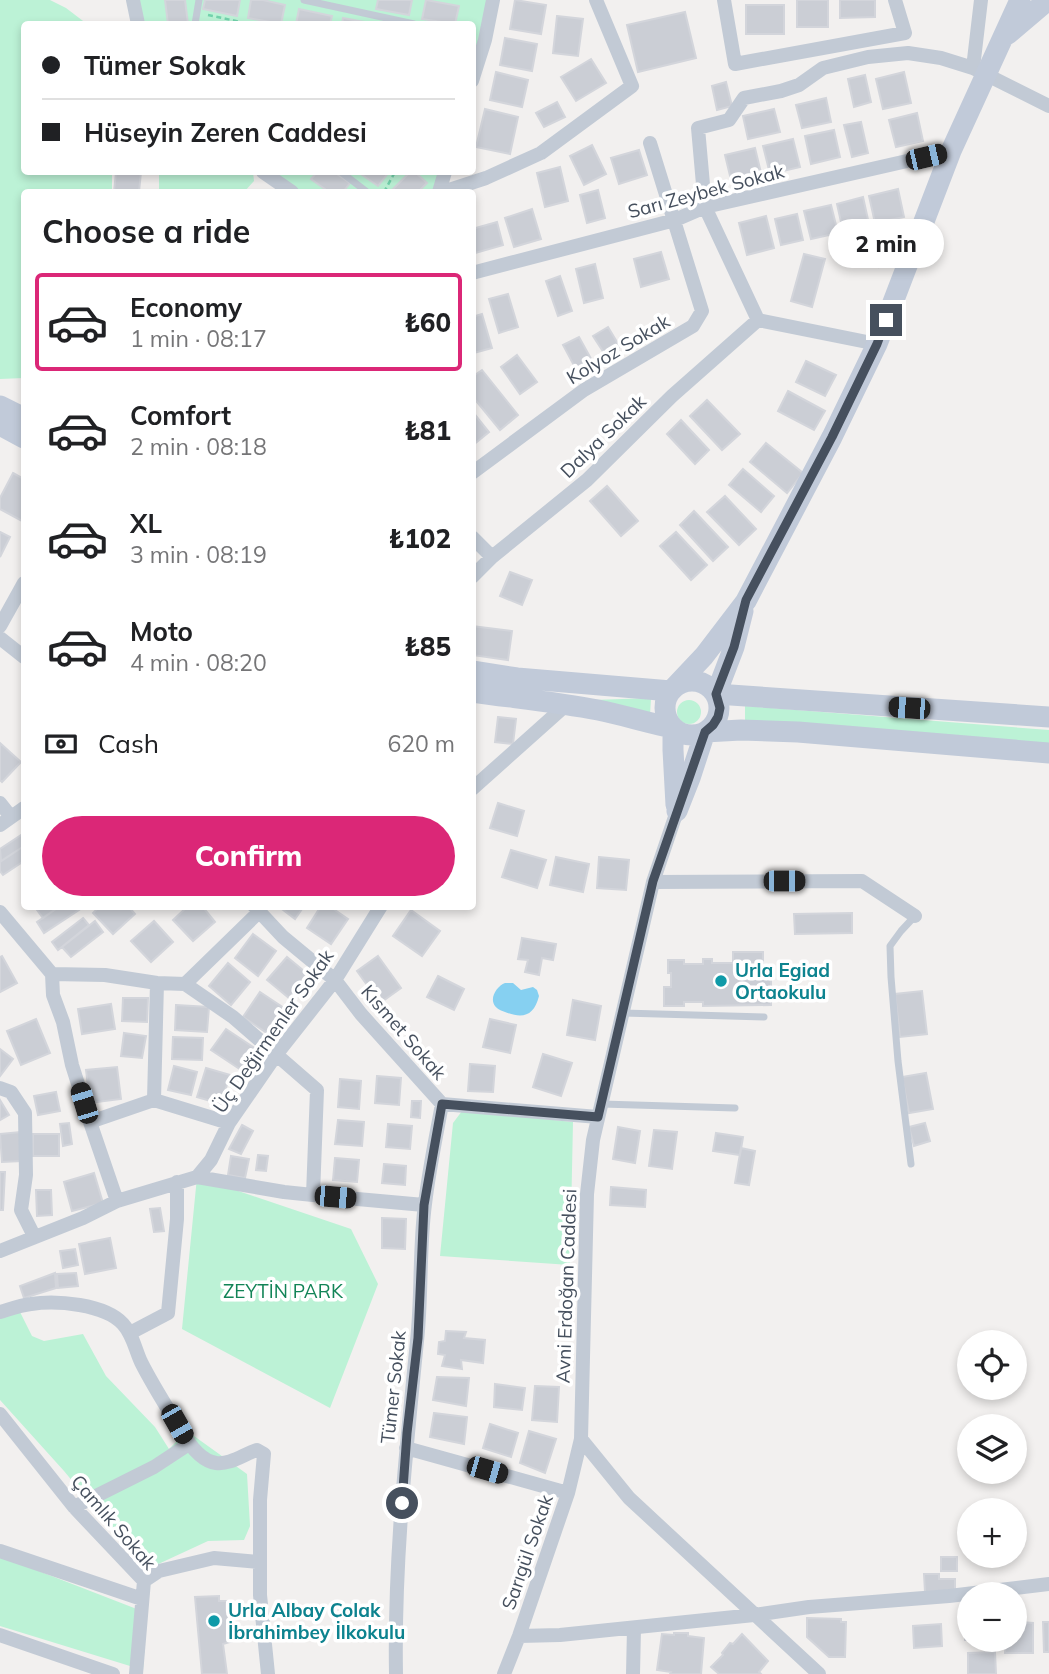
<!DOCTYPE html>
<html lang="en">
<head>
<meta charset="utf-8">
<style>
	body { margin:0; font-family:Mulish,sans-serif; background:#f6f6f6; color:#202124; height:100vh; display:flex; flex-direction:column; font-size:26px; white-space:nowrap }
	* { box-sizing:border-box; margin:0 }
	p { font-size:23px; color:#757577 }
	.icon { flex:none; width:38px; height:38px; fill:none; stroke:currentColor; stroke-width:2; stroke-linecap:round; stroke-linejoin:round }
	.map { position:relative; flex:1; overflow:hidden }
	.side { position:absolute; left:21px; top:189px; width:455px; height:721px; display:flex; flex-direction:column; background:#fff; border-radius:7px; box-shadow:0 4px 10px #0003 }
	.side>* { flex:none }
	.hud { position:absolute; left:21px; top:21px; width:455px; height:154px; border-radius:7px; box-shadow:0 4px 10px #0003; display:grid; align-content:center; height:154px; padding:0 21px; background:#fff }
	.fabs { position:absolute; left:957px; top:1330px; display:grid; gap:14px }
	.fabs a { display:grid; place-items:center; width:70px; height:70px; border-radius:50%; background:#fff; box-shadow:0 4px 10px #0003; font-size:35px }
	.end { position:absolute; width:32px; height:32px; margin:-16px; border:9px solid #46505e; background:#fff; box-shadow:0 0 0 4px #fff }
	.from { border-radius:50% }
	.bubble { position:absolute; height:49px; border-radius:24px; background:#fff; box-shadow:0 4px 10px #0003; font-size:23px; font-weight:800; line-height:49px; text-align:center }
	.car { position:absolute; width:21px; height:42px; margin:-21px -10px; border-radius:9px; box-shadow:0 0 5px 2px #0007; background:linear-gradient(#222 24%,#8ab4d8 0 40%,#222 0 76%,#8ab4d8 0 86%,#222 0) }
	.hud b { display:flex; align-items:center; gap:24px; height:66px; font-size:26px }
	.hud b+b { border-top:2px solid #e0e0e0 }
	.hud i { width:18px; height:18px; background:#202124 }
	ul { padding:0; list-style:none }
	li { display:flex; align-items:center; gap:21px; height:98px; margin:0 14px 10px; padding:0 7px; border:4px solid transparent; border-radius:7px }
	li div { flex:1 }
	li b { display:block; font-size:26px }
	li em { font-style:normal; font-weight:800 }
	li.on { border-color:#db2777 }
	li>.icon { width:63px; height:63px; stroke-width:1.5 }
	h2 { padding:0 21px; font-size:32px; line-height:84px }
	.pay { display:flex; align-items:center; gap:18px; height:77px; padding:0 21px; font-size:26px }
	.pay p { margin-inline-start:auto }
	.action { display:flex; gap:14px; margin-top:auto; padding:14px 21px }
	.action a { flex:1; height:80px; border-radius:42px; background:#db2777; color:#fff; font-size:28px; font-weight:800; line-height:80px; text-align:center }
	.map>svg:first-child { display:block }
</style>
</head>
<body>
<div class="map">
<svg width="1049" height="1674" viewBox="0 0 1049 1674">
	<rect width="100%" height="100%" fill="#f2f0ef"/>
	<path fill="#bcf2d6" d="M0 0H50L66 8 87 24H24V172H112V192H24V378L0 379Z
		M133 0H493L473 81 472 24H138Z
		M159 172H253L254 181 244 192H159Z
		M263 172H445L439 192H292Z
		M651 698 650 715 593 700Z
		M677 712a12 12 0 1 1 24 0a12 12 0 1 1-24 0Z
		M745 706 1049 730V746L745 722Z
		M462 1111 573 1122 570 1265 440 1256 453 1123Z
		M197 1177 351 1229 378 1284 330 1408 182 1329Z
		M15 1302 32 1336 44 1341 83 1334 106 1376 155 1427 169 1449 187 1431 247 1474 250 1526 244 1540 208 1541 154 1566 108 1524 64 1471 0 1400V1308Z
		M0 1556 147 1613 143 1670 0 1626Z"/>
	<path fill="#86d0f1" d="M505 983H513L521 990 533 987 537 990 539 996C534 1016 523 1019 505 1012 502 1011 497 1009 495 1006 489 998 497 986 505 983Z"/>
	<path fill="#cbced5" stroke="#d3d5db" stroke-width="2" d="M165 0H185L188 24H168Z
		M205 0H240L237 16 203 9Z
		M251 0H263L285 5 281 24 248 18Z
		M378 0H412L409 15 376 9Z
		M426 0 459 6 455 24 422 19Z
		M515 0 546 5 541 34 510 29Z
		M797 0H828V27H797Z
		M840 0H875V17L840 18Z
		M746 5H784V34H746Z
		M299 9 332 16 330 24H296Z
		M685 12 696 58 638 72 627 25Z
		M557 16 583 19 578 56 553 53Z
		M343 18 375 24H342Z
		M505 38 537 44 532 71 500 65Z
		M591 59 606 83 576 101 561 77Z
		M496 72 528 80 522 107 490 100Z
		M904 72 911 103 883 109 876 79Z
		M865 75 871 102 854 107 848 79Z
		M726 82 732 106 717 110 712 86Z
		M826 98 831 122 802 128 796 105Z
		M557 102 565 117 544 127 536 113Z
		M485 109 518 117 510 154 476 147Z
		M774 109 780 132 748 139 743 116Z
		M917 113 923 141 896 147 889 120Z
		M861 122 868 153 852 157 844 125Z
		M834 130 840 157 811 164 805 136Z
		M793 139 800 167 770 174 763 146Z
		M592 145 606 174 584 185 570 156Z
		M755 148 762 177 732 184 725 155Z
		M639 150 647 175 619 184 611 158Z
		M560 167 568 201 545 207 537 173Z
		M116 172H141L139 192H114Z
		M317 172H334L350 183 343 192H329L311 179Z
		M358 172H389L378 186Z
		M410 172H415L427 183 418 192H390Z
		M898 189 904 217 875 223 869 196Z
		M598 190 605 218 587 223 580 195Z
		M863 197 869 224 843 231 837 204Z
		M831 205 838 233 811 239 804 211Z
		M532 209 541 239 514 247 505 218Z
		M797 214 803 240 781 245 775 219Z
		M766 216 774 248 747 255 739 223Z
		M497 222 503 245 472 254V229Z
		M859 239 885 241 878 267 851 260Z
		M661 252 669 279 641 287 634 259Z
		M804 254 825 259 812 307 791 301Z
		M595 264 603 298 584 303 576 269Z
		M560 276 572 311 558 316 546 281Z
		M508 294 518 327 499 333 489 299Z
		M482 314 492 348 474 353 472 317Z
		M608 327 620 347 606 356 593 336Z
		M579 337 594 364 578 373 563 345Z
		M517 355 537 382 520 394 501 367Z
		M806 361 836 375 825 396 796 382Z
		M482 370 518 415 500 430 472 396V377Z
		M788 391 825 411 814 430 778 411Z
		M707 400 740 434 722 450 690 416Z
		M472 411 489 432 472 446Z
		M681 420 709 450 695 464 667 434Z
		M766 443 803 473 787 493 750 462Z
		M743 469 774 496 761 512 729 485Z
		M13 473 24 479V522L0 509V498Z
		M607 486 638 521 621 536 590 501Z
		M725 496 756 529 739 545 707 512Z
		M694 511 728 547 713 561 680 525Z
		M0 532 10 537 0 557Z
		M676 532 707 565 691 580 660 546Z
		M510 572 532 580 522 605 500 596Z
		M472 626 512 631 508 660 472 655Z
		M498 717 516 719 513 744 495 742Z
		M0 743 21 762 2 782 0 780Z
		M498 803 524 811 517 836 490 828Z
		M24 833V846L1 861 0 849Z
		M24 846V861L3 875 0 871V862Z
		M511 850 546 860 537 888 502 877Z
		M556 857 589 864 583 892 550 885Z
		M599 857 629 860 626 890 597 888Z
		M42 906H60L43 918 37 910Z
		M60 906H76L79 910 44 933 37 922Z
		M100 906H128L135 914 113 934 93 913Z
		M188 906H202L215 922 193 941 173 920Z
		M278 906H304L295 919Z
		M321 906H329L348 919 331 944 307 928Z
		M411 910 440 931 422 956 393 936Z
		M852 913V933L795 934 794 914Z
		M83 918 89 925 58 950 52 942Z
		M95 921 103 932 71 957 62 947Z
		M154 921 173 942 151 962 131 941Z
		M253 934 276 951 258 976 235 958Z
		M522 938 556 944 553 960 542 958 539 975 525 972 528 960 518 959Z
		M733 952H763V976H771V1005L703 1006V1002H684V1006H664V987H671V973H668V960H684V964H703V959H712V963H733Z
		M2 956 17 983 0 992V957Z
		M378 956 401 988 380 1003 357 971Z
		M287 957 309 975 289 998 267 980Z
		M228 963 250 982 231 1005 209 986Z
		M438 976 464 989 454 1010 427 997Z
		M922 991 927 1034 900 1037 895 994Z
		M260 992 284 1008 267 1033 243 1017Z
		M123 998H148L147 1022 122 1021Z
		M573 1000 601 1006 595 1040 567 1035Z
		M111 1004 115 1029 82 1034 78 1009Z
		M176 1005 209 1007 207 1032 175 1030Z
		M36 1019 50 1053 21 1065 7 1031Z
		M490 1019 516 1025 510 1053 483 1047Z
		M226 1029 259 1051 244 1072 211 1050Z
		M124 1033 146 1036 142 1058 121 1056Z
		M173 1037 203 1038 202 1060 172 1059Z
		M0 1049 13 1059 0 1076Z
		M543 1054 572 1063 561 1096 533 1087Z
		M470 1064 495 1066 493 1092 468 1091Z
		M174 1066 197 1072 191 1095 168 1090Z
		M117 1067 121 1099 90 1103 86 1070Z
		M206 1068 230 1075 221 1104 197 1097Z
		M926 1073 933 1109 909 1113 902 1077Z
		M377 1076 401 1078 399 1105 375 1103Z
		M340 1079 361 1081 359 1109 338 1107Z
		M56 1092 60 1111 38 1115 34 1096Z
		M0 1100 9 1115 0 1120Z
		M412 1101H421L420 1118 411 1117Z
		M338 1120 364 1122 362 1146 335 1144Z
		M69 1123 72 1144 63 1146 60 1124Z
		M925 1123 930 1141 914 1146 909 1127Z
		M388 1124 412 1126 410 1149 386 1147Z
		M242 1125 253 1131 241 1154 229 1149Z
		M618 1127 640 1131 635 1163 613 1159Z
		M654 1130 677 1132 672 1169 649 1166Z
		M20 1132 22 1161 2 1162 0 1134Z
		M716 1133 743 1137 740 1155 713 1151Z
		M33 1134H59V1156H33Z
		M741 1148 755 1151 749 1185 735 1183Z
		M258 1155 268 1156 266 1171 256 1170Z
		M231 1156 249 1159 245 1178 228 1175Z
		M335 1158 359 1160 357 1182 333 1180Z
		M384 1164 406 1166 405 1185 382 1183Z
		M0 1172H5L3 1210H0Z
		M94 1173 103 1203 72 1211 64 1182Z
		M611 1187 646 1190 645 1207 610 1205Z
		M36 1190H51L52 1215 37 1216Z
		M160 1208 164 1231 154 1232 150 1209Z
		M382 1218 406 1219 405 1249 382 1248Z
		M110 1238 116 1268 85 1274 79 1244Z
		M75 1249 78 1265 63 1268 60 1251Z
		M55 1273 56 1288 24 1298 20 1286Z
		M76 1273 78 1286 58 1288 57 1274Z
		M446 1331 466 1332 464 1338 485 1340 483 1363 461 1360 462 1369 442 1366 445 1355 438 1354 439 1342 445 1341Z
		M437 1377 469 1378 466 1406 433 1400Z
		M495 1384 525 1388 522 1410 494 1407Z
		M535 1386 559 1387 557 1422 532 1420Z
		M434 1413 467 1417 464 1444 430 1437Z
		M490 1424 518 1433 511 1457 483 1448Z
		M529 1431 556 1439 545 1473 520 1463Z
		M941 1557H957V1571H941Z
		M924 1574H939V1579H955V1591L925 1592Z
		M219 1596V1601H228L233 1641 223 1644 227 1674H202L195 1597Z
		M807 1618 841 1619V1622H846L845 1657H829L807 1637Z
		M965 1620H970V1640H991H965Z
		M1020 1622 1033 1623V1653H1005L1006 1640H1015V1631H1020Z
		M1043 1622H1049V1652H1044Z
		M941 1624 942 1646 914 1648 913 1626Z
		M674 1633H688V1636L704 1638 701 1674H670L671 1672 657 1670 662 1634 674 1635Z
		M742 1634 768 1661 759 1672 761 1674H719L711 1667 723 1655 722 1653 730 1643 733 1644Z
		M995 1652 996 1674H968V1653Z"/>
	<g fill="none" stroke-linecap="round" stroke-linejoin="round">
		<path stroke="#72d2ac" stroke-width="2.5" stroke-dasharray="5 3.5" stroke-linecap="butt" d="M208 15 250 24
			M384 192 395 172"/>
		<path stroke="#c2cad5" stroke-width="7" d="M304 0 414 24
			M195 24 199 0
			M341 172 367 192
			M623 1013 764 1017
			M602 1104 735 1108
			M911 1164 898 1061 891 977 890 946 901 931 915 916"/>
		<path stroke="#c2cad5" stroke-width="14" d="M133 0 138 24
			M724 0 735 64 905 33 895 0
			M973 68 981 0
			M472 81 485 40 493 0
			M263 172 292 192
			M439 192 445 172
			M443 192 486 178 541 153 632 86 596 0
			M472 273 675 220 705 207 951 151
			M877 344 758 320 705 207 698 128 729 120 744 98 781 91 799 85 823 68 868 57 908 53 941 58 973 68 1049 106
			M472 473 584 390 693 326 702 311 650 143
			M472 537 492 557
			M472 577 492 557 587 480 672 396 758 320
			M0 626 24 583
			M0 638 24 657
			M472 789 566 705
			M0 803 11 817
			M677 811 653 882 593 1140 587 1194 581 1439 629 1498 819 1674
			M0 825 24 808
			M653 882 862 881 915 916
			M254 906 283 937 335 980 361 1014 442 1104 598 1117
			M0 912 52 974 53 995 63 1022 72 1065 90 1122 117 1201
			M52 974 105 975 157 983 185 984
			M185 984 233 1017 317 1090 313 1195 424 1205
			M185 984 260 911
			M0 1088 11 1092 25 1113 26 1175 21 1210 34 1236
			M154 1100 157 983
			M90 1122 154 1100 229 1123
			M197 1177 284 1192 313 1195
			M0 1251 83 1218 117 1201 197 1177 211 1160 229 1123 276 1055 335 980 381 906
			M0 1312C10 1309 21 1305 31 1304 56 1300 105 1304 123 1324 133 1335 135 1349 141 1362 153 1386 168 1409 182 1432 189 1444 201 1461 216 1463 230 1465 244 1454 257 1450L264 1454 260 1500V1595L268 1674
			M130 1333 168 1313 177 1219V1182
			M0 1414 74 1507 144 1581 136 1674
			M406 1448 568 1493
			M74 1507 154 1467 189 1444
			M0 1551 142 1599
			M144 1581 159 1571 214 1558 260 1562
			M0 1635 113 1674
			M519 1636 560 1635 754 1615 809 1607 949 1596 1049 1584
			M396 1674C394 1562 406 1452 417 1341 422 1296 419 1249 425 1204 429 1170 436 1137 442 1104
			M504 1674 519 1636 568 1493 581 1439
			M633 1674 634 1628"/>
		<path stroke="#c1cad9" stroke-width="21" d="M1008 34 1048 0
			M0 406 24 418
			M0 425 24 438
			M743 611 734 647 716 694 1049 717
			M472 671 517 678 671 691 704 656 746 601 832 437 877 344 951 151 1020 0
			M665 708a27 27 0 1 1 54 0a27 27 0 1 1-54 0Z
			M472 692C514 698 557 702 598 710 623 715 648 723 673 728V750L676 805
			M677 811 690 778 705 732 741 730 798 732 1049 753"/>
	</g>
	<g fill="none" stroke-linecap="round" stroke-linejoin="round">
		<path stroke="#46505e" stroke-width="9" d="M402 1503 407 1433 418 1338 424 1205 442 1104 598 1117 653 881 705 732 713 725 718 717 720 708 716 694 734 647 746 600 832 437 877 344 886 320"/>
	</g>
	<g fill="#0f9aa8" stroke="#fff" stroke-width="2.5">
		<circle cx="721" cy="981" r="7"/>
		<circle cx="214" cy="1621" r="7"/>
	</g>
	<g text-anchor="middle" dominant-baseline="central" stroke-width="7" stroke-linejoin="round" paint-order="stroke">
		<g font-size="19" fill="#46505e" stroke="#fff">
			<text transform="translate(706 191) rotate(-15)">Sarı Zeybek Sokak</text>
			<text transform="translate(618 349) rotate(-31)">Kolyoz Sokak</text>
			<text transform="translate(603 436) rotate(-44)">Dalya Sokak</text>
			<text transform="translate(273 1031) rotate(-55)">Üç Değirmenler Sokak</text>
			<text transform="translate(404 1032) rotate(49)">Kısmet Sokak</text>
			<text transform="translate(566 1286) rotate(-88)">Avni Erdoğan Caddesi</text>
			<text transform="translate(393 1387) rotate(-84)">Tümer Sokak</text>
			<text transform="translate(114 1522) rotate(49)">Çamlık Sokak</text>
			<text transform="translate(527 1552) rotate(-71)">Sarıgül Sokak</text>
		</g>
		<g font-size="19" font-weight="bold" fill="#0d838f" stroke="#fff" text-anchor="start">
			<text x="735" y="970">Urla Egiad<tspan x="735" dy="22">Ortaokulu</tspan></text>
			<text x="228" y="1610">Urla Albay Çolak<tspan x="228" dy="22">İbrahimbey İlkokulu</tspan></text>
		</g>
		<g font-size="19" fill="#128457" stroke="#fff">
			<text x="283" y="1291">ZEYTİN PARK</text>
		</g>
	</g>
</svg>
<div class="fabs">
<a><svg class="icon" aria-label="locate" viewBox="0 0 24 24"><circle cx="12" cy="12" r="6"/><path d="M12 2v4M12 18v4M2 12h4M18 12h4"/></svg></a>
<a><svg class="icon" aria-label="layers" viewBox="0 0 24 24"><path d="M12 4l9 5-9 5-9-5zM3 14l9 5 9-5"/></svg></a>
<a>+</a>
<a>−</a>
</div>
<i class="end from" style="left:402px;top:1503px"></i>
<i class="end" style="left:886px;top:320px"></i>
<div class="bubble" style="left:828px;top:219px;width:116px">2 min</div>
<i class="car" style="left:926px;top:157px;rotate:77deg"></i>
<i class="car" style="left:909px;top:708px;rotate:274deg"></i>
<i class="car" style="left:784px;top:881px;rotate:90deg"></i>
<i class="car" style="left:84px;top:1103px;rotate:343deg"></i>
<i class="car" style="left:335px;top:1197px;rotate:95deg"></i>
<i class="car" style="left:177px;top:1424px;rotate:150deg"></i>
<i class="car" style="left:487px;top:1470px;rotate:106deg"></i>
<div class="hud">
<b><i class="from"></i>Tümer Sokak</b>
<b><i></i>Hüseyin Zeren Caddesi</b>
</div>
<section class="side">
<h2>Choose a ride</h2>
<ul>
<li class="on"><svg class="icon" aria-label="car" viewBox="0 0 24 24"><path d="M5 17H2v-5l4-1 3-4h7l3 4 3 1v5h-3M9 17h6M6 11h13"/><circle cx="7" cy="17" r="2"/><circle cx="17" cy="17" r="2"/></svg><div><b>Economy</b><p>1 min · 08:17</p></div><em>₺60</em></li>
<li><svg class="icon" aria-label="car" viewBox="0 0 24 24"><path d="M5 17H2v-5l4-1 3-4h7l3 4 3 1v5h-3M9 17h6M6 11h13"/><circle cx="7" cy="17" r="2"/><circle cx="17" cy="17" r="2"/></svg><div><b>Comfort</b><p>2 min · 08:18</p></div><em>₺81</em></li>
<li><svg class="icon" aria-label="car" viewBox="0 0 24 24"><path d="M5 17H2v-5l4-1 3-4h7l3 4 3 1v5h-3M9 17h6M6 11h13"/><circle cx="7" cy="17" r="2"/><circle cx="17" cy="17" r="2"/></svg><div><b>XL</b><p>3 min · 08:19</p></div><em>₺102</em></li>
<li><svg class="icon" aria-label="car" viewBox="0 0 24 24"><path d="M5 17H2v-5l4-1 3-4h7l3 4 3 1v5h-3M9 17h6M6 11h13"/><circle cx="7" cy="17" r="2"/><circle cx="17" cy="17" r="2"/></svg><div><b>Moto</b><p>4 min · 08:20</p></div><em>₺85</em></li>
</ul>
<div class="pay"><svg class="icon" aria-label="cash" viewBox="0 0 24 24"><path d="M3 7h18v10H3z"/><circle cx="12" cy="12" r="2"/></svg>Cash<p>620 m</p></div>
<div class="action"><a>Confirm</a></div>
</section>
</div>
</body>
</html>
